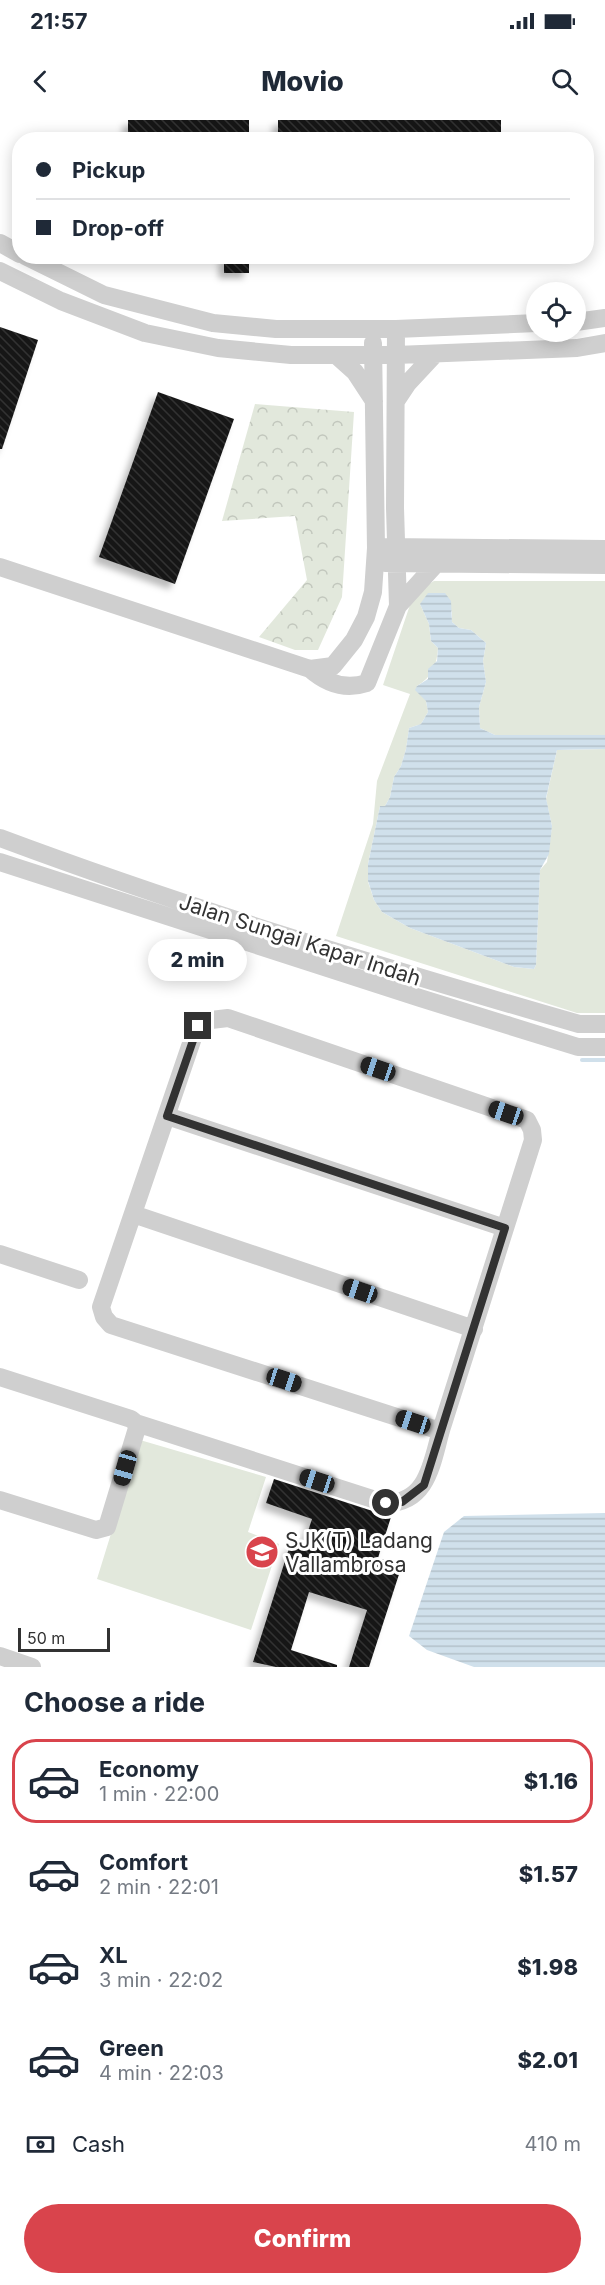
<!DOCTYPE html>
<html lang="en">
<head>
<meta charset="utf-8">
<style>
	body { margin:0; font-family:Inter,sans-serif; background:#f2f2f3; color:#1f2937; height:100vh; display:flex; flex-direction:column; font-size:22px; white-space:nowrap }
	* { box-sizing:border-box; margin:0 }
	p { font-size:20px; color:#747a83 }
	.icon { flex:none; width:33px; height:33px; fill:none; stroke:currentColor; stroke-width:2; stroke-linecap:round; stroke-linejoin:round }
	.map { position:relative; height:1547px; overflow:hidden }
	.sheet { display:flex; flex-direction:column; background:#fff; flex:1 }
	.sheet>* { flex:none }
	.banner { position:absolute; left:12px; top:12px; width:582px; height:132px; border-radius:24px; box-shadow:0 3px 15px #0003; display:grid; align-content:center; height:132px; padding:0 24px; background:#fff }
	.controls { position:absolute; left:526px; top:162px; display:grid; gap:12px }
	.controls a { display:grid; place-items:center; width:60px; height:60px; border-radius:50%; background:#fff; box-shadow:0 3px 15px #0003; font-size:30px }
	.scale { position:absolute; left:18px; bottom:15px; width:92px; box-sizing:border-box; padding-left:6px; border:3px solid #323232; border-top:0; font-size:16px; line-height:21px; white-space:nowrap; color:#323232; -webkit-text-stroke:4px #fff; paint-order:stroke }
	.end { position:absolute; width:27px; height:27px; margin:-14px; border:8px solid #323232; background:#fff; box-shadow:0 0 0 3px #fff }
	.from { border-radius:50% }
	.bubble { position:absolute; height:42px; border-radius:21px; background:#fff; box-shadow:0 3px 15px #0003; font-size:20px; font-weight:800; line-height:42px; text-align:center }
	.car { position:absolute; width:18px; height:36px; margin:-18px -9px; border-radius:8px; box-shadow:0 0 4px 2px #0007; background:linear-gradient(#222 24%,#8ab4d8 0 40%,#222 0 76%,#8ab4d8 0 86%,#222 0) }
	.banner b { display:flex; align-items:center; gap:21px; height:57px; font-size:22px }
	.banner b+b { border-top:2px solid #e0e1e3 }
	.banner i { width:15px; height:15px; background:#1f2937 }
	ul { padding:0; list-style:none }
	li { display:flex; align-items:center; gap:18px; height:84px; margin:0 12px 9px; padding:0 12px; border:3px solid transparent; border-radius:24px }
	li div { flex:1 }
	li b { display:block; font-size:22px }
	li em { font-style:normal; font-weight:800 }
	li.selected { border-color:#d9444c }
	li>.icon { width:54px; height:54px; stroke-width:1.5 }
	h2 { padding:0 24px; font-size:27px; line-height:72px }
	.pay { display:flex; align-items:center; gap:15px; height:66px; padding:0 24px; font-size:22px }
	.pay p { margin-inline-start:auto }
	.button { display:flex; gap:12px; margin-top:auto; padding:12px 24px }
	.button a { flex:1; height:69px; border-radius:36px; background:#d9444c; color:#fff; font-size:24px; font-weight:800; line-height:69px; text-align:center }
	.status { display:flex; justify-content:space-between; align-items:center; height:42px; padding:0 30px; background:#fff; direction:ltr }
	.status svg { height:16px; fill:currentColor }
	header { display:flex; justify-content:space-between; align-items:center; height:78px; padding:0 24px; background:#fff; font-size:27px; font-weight:800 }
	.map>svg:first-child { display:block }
</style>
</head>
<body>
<div class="status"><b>21:57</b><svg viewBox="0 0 49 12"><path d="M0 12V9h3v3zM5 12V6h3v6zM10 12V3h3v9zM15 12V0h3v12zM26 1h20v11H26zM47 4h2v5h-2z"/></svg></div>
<header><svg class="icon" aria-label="back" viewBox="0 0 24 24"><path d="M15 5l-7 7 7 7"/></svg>Movio<svg class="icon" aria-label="search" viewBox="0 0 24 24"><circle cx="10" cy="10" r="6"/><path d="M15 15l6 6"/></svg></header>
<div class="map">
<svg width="605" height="1547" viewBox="0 0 605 1547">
	<defs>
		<pattern id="forest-crowns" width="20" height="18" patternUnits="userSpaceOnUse" patternTransform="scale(1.5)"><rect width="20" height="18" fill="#e2e8dc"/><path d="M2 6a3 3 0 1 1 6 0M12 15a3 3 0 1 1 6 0" fill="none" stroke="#c2c7bd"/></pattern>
		<pattern id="water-rules" width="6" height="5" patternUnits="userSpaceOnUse" patternTransform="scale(1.5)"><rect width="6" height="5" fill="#d0e0eb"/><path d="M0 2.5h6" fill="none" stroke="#b3c1ca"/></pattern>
		<pattern id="building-back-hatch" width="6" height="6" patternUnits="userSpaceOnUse" patternTransform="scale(1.5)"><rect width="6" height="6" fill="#191919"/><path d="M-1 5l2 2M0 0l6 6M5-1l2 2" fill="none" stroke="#323232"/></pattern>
		<filter id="shadow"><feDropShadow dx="-5.5" dy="5.5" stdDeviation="3" flood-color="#0004"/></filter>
	</defs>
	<rect width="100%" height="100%" fill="#fff"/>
	<path fill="#e2e8dc" d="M434 461H605V615H495L480 608 479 587 486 562 483 541 486 523 471 510 459 508 452 502V491L420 484 429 504 431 521 438 528C437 545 432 557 417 566L426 581 428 592 421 604 409 608 406 629 401 646 394 657 390 677 385 686H380L368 744V762L374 780 382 792 410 808 514 847 534 849 536 845 540 750 547 742 552 706 546 679 557 630 605 629V893H577L336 816 373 704 377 661 410 574 383 565 414 473Z
		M140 1320 266 1357 248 1412 279 1424 251 1510 97 1459Z"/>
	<path fill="url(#forest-crowns)" d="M255 284 354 292 342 477 318 530H295L259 517 307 460 295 396 222 401Z"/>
	<path fill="url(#water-rules)" d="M428 473H445L451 481 452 502 459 508 471 510 486 523 483 541 486 562 479 587 480 608 495 615H605V629L557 630 546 678 552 706 549 734 540 750 536 845 534 849 514 847 410 808 382 792 374 780 368 761V744L380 686H385L390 677 394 657 401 646 406 629 409 608 421 604 428 592 426 581 415 570 417 566 428 559V549L437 541 438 528 431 521 429 504 420 484Z
		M605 1393V1547H474L427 1530 409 1516 444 1412 464 1396Z"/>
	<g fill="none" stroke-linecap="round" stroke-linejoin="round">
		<path stroke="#d0e0eb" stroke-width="4" d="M582 940H605"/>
	</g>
	<path fill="url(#building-back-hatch)" filter="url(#shadow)" d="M128 0H249V20H128Z
		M278 0H501V20H278Z
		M224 136H249V153H224Z
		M0 207 38 220 2 329H0Z
		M158 272 234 299 175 464 99 437Z
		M274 1359 391 1397 378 1438 402 1445 369 1547H349L367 1490 309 1472 291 1530 337 1545V1547H276L253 1542 290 1425 302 1429 312 1399 266 1383Z"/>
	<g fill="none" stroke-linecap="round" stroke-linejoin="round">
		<path stroke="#cfcfcf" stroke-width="18" d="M0 123 20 134
			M25 136 104 175 213 203 276 209H396L537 203
			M0 151 61 181 145 213 218 228 291 235H396L577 228 605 223
			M576 202 605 198
			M336 235 355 252 374 281
			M396 281 408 263 435 234
			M384 427 605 429
			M385 443 605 445
			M0 447 310 549C327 564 346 570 367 563L398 486 395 388 396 209
			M398 486 436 444
			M310 549 333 546 354 520 366 497 373 472 376 428 373 223
			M0 718C190 789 384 848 579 904H605
			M0 742 420 878 578 927H605
			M228 898 527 1000 532 1010 533 1020 442 1307 434 1309 111 1205 104 1197 101 1187 197 906 211 900Z
			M167 996 505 1108
			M133 1094 474 1209
			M0 1134 79 1160
			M0 1257 131 1299 136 1303 137 1308 107 1407 96 1410 0 1380
			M136 1303 385 1383C429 1384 432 1340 442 1307
			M0 1536 32 1547"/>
	</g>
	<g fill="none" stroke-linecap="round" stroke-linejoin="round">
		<path stroke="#323232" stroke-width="8" d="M198 906 167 996 505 1108 424 1365 402 1382 386 1383"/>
	</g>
	<defs>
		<g id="school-disc" transform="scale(1.725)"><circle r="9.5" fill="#d9444c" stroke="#fff"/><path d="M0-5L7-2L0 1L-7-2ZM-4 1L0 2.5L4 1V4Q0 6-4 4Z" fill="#fff"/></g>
	</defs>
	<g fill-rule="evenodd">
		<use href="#school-disc" x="262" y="1432"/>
	</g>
	<g text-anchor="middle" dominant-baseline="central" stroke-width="6" stroke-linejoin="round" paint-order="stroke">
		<g font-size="21" fill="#323232" stroke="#fff">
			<text transform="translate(300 820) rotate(18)">Jalan Sungai Kapar Indah</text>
		</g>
		<g font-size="21" fill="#323232" stroke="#fff" text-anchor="start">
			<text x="285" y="1420">SJK(T) Ladang<tspan x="285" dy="24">Vallambrosa</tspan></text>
		</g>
	</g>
</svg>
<div class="controls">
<a><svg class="icon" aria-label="locate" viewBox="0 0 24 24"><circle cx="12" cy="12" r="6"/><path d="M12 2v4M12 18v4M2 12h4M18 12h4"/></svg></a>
</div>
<div class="scale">50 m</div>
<i class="end from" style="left:386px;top:1383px"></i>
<i class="end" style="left:198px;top:906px"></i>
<div class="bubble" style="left:148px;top:819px;width:99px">2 min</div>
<i class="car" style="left:378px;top:949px;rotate:289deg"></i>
<i class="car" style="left:506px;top:993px;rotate:289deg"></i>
<i class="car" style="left:360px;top:1171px;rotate:289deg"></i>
<i class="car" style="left:284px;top:1260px;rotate:108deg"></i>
<i class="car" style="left:413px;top:1302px;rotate:288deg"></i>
<i class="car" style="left:125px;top:1348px;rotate:196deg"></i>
<i class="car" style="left:317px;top:1361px;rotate:288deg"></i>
<div class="banner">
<b><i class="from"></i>Pickup</b>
<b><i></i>Drop-off</b>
</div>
</div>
<section class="sheet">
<h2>Choose a ride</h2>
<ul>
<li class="selected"><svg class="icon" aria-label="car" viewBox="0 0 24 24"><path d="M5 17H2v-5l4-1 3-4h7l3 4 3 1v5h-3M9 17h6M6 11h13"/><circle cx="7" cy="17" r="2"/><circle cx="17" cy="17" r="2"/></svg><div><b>Economy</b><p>1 min · 22:00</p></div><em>$1.16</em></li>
<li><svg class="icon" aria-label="car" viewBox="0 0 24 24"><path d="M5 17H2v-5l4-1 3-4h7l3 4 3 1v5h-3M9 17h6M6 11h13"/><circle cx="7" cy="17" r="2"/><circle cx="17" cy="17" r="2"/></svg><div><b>Comfort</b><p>2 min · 22:01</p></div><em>$1.57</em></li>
<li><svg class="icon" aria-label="car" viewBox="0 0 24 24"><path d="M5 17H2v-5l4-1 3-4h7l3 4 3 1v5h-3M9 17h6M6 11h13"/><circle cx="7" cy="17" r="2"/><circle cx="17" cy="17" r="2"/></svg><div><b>XL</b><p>3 min · 22:02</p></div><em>$1.98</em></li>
<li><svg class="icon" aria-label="car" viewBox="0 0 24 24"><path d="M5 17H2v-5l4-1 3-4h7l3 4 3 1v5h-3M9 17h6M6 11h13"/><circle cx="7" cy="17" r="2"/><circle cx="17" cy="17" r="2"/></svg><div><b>Green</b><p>4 min · 22:03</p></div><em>$2.01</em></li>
</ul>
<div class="pay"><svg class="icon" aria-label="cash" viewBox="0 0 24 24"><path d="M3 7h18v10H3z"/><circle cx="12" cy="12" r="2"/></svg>Cash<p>410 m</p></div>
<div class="button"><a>Confirm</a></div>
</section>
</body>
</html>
